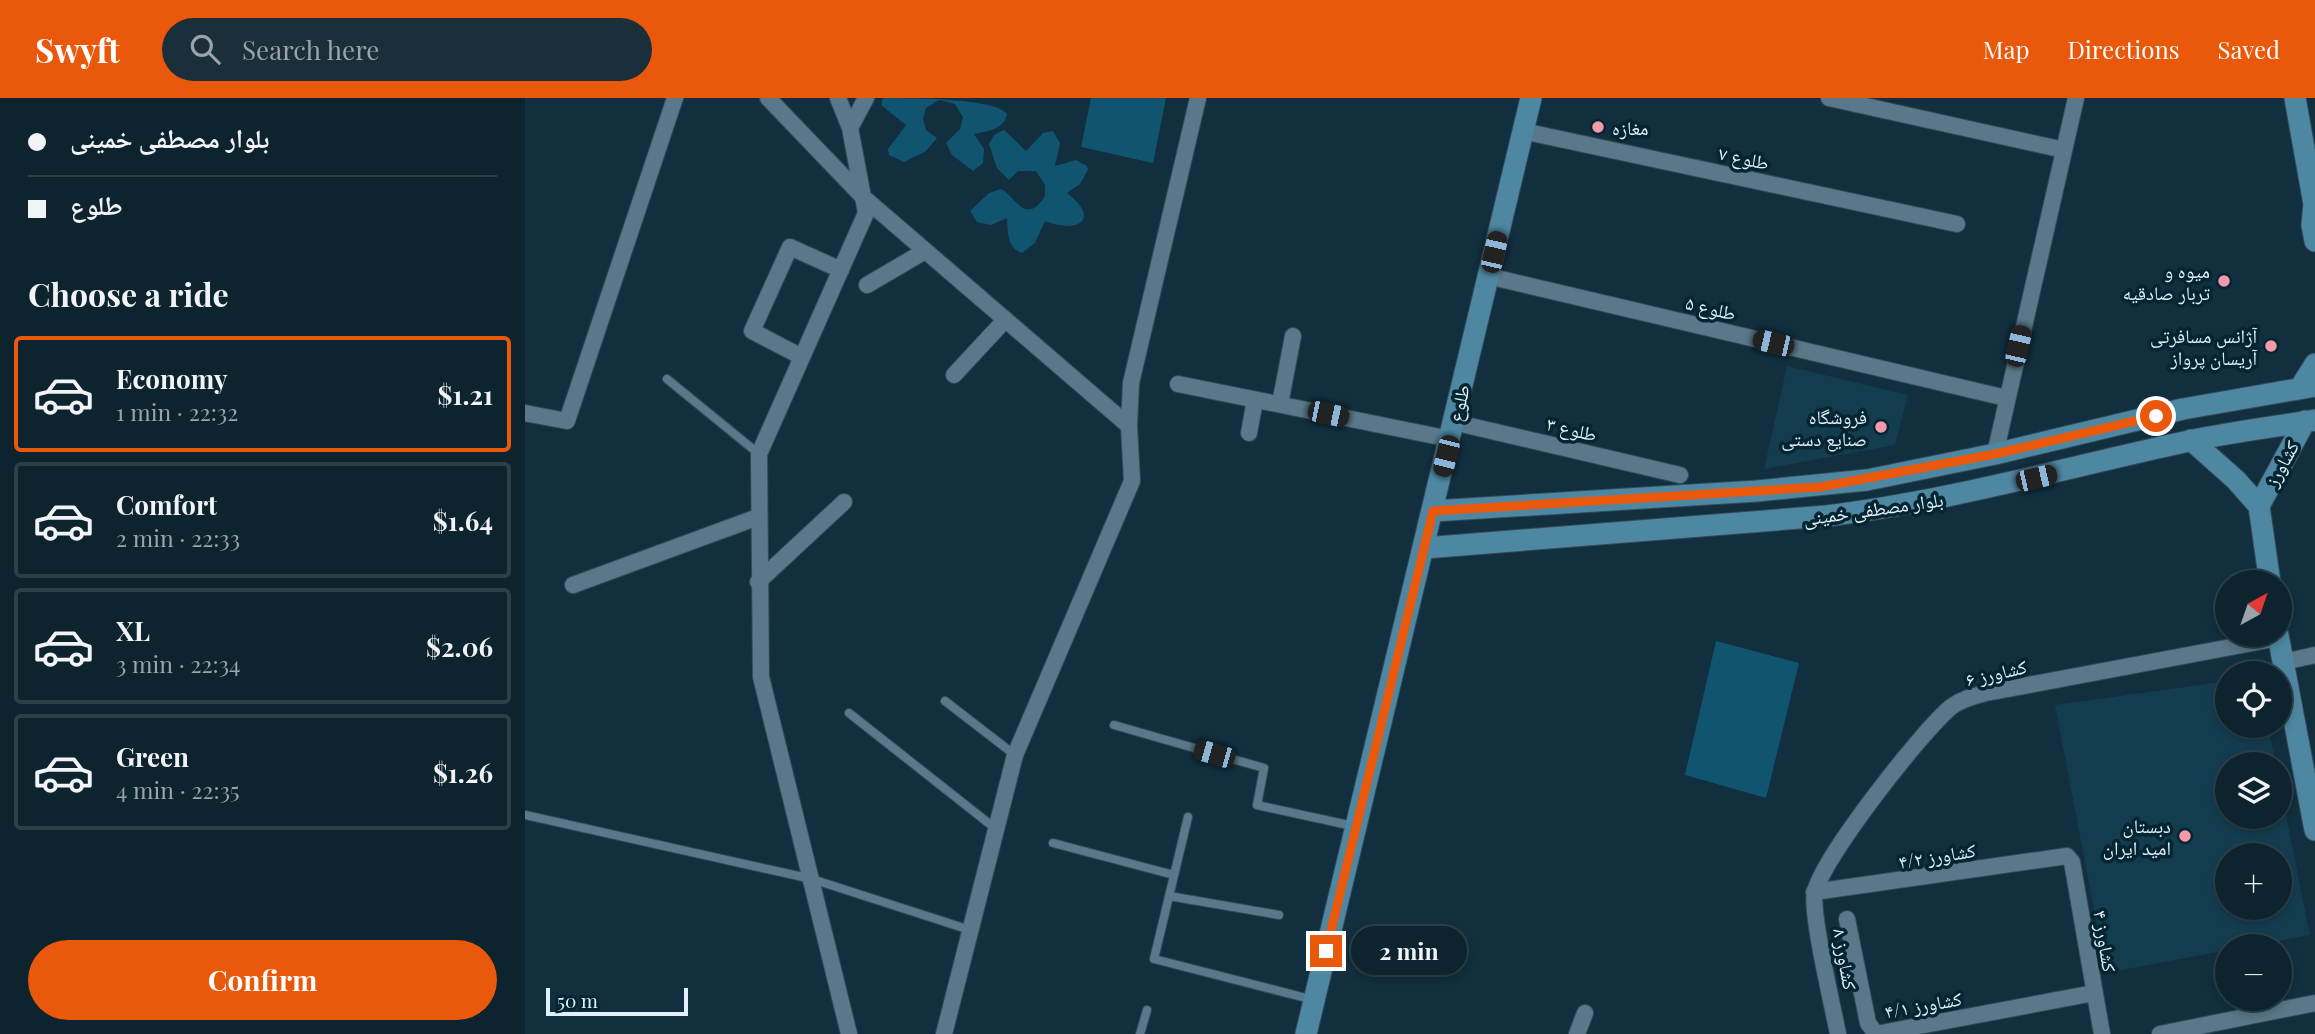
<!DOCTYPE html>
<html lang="en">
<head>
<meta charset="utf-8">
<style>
	body { margin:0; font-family:"Playfair Display","Noto Naskh Arabic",serif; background:#1b2f3a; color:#f1f3f6; height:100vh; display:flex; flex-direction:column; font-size:26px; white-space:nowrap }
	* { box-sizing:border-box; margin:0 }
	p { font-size:23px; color:#9aa4aa }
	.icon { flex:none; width:38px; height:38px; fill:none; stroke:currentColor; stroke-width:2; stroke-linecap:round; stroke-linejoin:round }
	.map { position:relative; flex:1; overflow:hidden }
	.details { display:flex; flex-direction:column; background:#0d232e; width:525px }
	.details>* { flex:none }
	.guide { display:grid; align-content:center; height:154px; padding:0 28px; background:#0d232e }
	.needle { width:46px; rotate:40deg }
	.tools { position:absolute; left:1690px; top:472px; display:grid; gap:14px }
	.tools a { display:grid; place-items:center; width:77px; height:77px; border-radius:50%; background:#0d232e; box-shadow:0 4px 10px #0003,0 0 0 2px #2d404a; font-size:35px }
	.scale { position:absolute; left:21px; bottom:18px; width:142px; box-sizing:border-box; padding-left:7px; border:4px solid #e0f1fb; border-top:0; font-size:19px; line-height:24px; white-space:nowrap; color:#e0f1fb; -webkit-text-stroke:5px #062533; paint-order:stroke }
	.end { position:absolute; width:32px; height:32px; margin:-16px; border:9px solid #ea580c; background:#fff; box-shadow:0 0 0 4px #fff }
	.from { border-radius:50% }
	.bubble { position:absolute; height:49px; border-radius:24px; background:#0d232e; box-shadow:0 4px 10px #0003,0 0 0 2px #2d404a; font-size:23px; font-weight:700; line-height:49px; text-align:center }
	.car { position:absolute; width:21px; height:42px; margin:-21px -10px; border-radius:9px; box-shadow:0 0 5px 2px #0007; background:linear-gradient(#222 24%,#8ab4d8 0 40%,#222 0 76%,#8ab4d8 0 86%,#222 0) }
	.guide b { display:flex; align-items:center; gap:24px; height:66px; font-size:26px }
	.guide b+b { border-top:2px solid #2d404a }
	.guide i { width:18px; height:18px; background:#f1f3f6 }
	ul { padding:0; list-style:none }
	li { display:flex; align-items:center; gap:21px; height:116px; margin:0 14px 10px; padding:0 14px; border:4px solid #2d404a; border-radius:7px }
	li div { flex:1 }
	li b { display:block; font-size:26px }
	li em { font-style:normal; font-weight:700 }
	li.active { border-color:#ea580c }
	li>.icon { width:63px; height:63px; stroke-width:1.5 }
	h2 { padding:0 28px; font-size:32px; line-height:84px }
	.cta { display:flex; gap:14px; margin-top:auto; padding:14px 28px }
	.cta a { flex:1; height:80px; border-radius:42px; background:#ea580c; color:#fff; font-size:28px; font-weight:700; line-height:80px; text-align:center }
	header { display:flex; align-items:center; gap:42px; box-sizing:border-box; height:98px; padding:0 35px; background:#ea580c; color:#fff }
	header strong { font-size:33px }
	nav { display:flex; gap:38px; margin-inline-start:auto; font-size:24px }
	.search { width:490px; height:63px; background:#1b2f3a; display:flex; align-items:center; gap:18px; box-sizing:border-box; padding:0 24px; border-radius:38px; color:#9aa4aa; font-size:26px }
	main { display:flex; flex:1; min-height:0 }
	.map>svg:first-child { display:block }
</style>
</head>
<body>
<header>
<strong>Swyft</strong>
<div class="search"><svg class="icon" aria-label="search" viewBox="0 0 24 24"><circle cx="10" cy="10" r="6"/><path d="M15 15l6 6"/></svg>Search here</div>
<nav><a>Map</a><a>Directions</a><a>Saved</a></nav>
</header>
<main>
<section class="details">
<div class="guide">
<b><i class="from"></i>بلوار مصطفی خمینی</b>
<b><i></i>طلوع</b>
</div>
<h2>Choose a ride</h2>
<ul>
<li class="active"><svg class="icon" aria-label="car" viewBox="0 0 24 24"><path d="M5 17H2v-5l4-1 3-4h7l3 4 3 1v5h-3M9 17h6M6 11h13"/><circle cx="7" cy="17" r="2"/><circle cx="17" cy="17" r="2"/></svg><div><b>Economy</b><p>1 min · 22:32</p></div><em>$1.21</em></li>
<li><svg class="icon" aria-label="car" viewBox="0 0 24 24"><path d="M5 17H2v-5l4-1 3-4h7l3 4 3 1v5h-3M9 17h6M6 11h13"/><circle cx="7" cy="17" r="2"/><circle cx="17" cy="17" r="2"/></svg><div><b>Comfort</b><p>2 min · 22:33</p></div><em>$1.64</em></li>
<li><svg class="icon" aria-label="car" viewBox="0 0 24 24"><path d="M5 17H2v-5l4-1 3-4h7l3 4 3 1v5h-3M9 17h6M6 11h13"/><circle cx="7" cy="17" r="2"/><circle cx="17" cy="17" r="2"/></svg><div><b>XL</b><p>3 min · 22:34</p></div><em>$2.06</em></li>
<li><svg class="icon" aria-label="car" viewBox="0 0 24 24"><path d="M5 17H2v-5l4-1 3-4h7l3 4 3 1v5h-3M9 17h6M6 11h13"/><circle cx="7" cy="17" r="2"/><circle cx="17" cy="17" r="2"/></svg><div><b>Green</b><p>4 min · 22:35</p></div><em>$1.26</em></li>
</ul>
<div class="cta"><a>Confirm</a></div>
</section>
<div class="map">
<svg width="1790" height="936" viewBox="0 0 1790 936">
	<rect width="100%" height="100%" fill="#112f3e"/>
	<path fill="#143c4f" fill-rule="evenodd" d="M1262 268 1383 297 1370 347 1239 371Z
		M1703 583V628H1743L1751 667H1703V719H1755V687L1785 837 1721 849H1703V852L1581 875 1530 607ZM1703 758H1755V810H1703Z"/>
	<path fill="#105470" d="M358 0C383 0 471 0 482 16 479 32 463 33 449 36L459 51 458 65 448 73 427 57 421 45 435 31 438 19 430 6 414 2 401 10 398 21 401 32 412 40 401 53 379 64 364 57 363 51 381 27 356 7Z
		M566 0H641L628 65 556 49Z
		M479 32 501 53 518 35 528 33 535 45 530 68 551 62 562 68 563 72 555 86 542 95C577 122 552 136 520 123L510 145 497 155C482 150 483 134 482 120L466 127 452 124 445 113 464 95 476 91C491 98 500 129 520 98V87L511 73H493L484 82 472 70 464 46 469 37Z
		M1191 543 1274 565 1241 700 1160 677Z"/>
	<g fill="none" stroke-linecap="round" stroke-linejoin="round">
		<g stroke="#364b58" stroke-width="10">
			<path id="lane" d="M142 281 234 356
				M420 603 490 657
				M324 615 471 731
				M589 627 739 670 732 707 828 728
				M0 717 287 781 445 832
				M663 719 629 861 789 902
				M528 745 649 777
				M644 798 754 817
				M615 936 622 912"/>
		</g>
		<g stroke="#364b58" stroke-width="18">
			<path id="street" d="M243 0 338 99 604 328
				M313 0 325 30
				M1304 0 1539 52
				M998 33 1432 126
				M963 178 1481 300
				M342 187 400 153
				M277 259 227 233 265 149 316 172
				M429 277 480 222
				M653 286 925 341
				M755 306 768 238
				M0 315 42 323 150 0
				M928 324 1155 377
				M724 335 730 302
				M1470 356 1551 0
				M233 484 319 404
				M48 487 233 419
				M1758 564 1790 557
				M1289 794 1542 758 1547 764 1577 936
				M1322 821 1343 925 1351 936 1569 895
				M324 936 236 579 234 356 341 115 325 30 341 0
				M419 936 490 657 607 383 604 328 606 285 673 0
				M1052 936 1060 915
				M1313 936C1308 909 1285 814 1290 794 1298 759 1397 633 1426 609 1437 601 1448 598 1461 595L1754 540
				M1635 936 1790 905"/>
		</g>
		<g stroke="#364b58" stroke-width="23">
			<path id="secondary" d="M1770 0 1789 106 1787 127 1790 143
				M1775 290 1790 266
				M1666 342 1711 382 1734 408 1745 485
				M1734 408 1780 323
				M908 413 1232 393 1342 382 1470 356 1658 311 1790 288
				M899 450 1301 418C1425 403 1543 369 1664 343 1706 334 1748 329 1790 322
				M1753 537 1790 732
				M781 936 1006 0"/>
		</g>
		<use href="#lane" stroke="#597889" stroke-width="8"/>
		<use href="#street" stroke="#597889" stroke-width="16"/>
		<use href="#secondary" stroke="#4e87a2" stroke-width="21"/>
	</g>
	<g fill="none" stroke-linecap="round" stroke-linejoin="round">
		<path stroke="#ea580c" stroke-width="9" d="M801 853 908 413 1295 389 1470 356 1631 318"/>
	</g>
	<g fill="#f39aa8" stroke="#062533" stroke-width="2.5">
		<circle cx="1073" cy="29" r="7"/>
		<circle cx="1699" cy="183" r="7"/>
		<circle cx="1746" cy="248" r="7"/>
		<circle cx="1356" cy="329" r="7"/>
		<circle cx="1660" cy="738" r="7"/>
	</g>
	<g text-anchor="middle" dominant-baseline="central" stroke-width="7" stroke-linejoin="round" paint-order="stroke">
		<g font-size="19" fill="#e0f1fb" stroke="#062533" text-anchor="end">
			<text x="1087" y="29" text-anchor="start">مغازه</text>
			<text x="1685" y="172">میوه و<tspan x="1685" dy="22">تربار صادقیه</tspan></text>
			<text x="1732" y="237">آژانس مسافرتی<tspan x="1732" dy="22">آریسان پرواز</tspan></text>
			<text x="1342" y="318">فروشگاه<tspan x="1342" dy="22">صنایع دستی</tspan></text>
			<text x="1646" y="727">دبستان<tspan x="1646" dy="22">امید ایران</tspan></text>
		</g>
		<g font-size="19" fill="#e0f1fb" stroke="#062533">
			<text transform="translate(1219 59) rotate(12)">طلوع ۷</text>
			<text transform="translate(1186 209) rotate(13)">طلوع ۵</text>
			<text transform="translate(933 305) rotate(-77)">طلوع</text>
			<text transform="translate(1047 330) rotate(13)">طلوع ۳</text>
			<text transform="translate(1756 365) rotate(-61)">کشاورز</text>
			<text transform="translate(1348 410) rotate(-8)">بلوار مصطفی خمینی</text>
			<text transform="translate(1471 574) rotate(-13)">کشاورز ۶</text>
			<text transform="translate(1412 757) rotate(-9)">کشاورز ۴/۲</text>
			<text transform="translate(1581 843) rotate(81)">کشاورز ۴</text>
			<text transform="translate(1321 861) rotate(80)">کشاورز ۸</text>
			<text transform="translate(1398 906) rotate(-10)">کشاورز ۴/۱</text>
		</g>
	</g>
</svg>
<div class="tools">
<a><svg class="needle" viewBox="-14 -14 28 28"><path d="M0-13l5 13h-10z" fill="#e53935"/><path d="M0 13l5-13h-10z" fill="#9aa4aa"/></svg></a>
<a><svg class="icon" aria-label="locate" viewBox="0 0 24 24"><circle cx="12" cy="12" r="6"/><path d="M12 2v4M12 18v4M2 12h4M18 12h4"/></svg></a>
<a><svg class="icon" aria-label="layers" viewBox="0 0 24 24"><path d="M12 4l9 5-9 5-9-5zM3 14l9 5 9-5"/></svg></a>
<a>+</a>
<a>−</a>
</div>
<div class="scale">50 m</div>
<i class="end from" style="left:1631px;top:318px"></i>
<i class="end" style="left:801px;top:853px"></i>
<div class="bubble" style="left:826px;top:828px;width:116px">2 min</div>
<i class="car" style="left:969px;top:154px;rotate:13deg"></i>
<i class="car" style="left:1248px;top:245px;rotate:283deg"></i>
<i class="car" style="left:1493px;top:248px;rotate:13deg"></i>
<i class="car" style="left:803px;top:316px;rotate:102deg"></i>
<i class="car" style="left:921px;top:358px;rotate:194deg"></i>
<i class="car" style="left:1511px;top:380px;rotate:77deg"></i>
<i class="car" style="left:689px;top:656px;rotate:286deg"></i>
</div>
</main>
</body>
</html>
